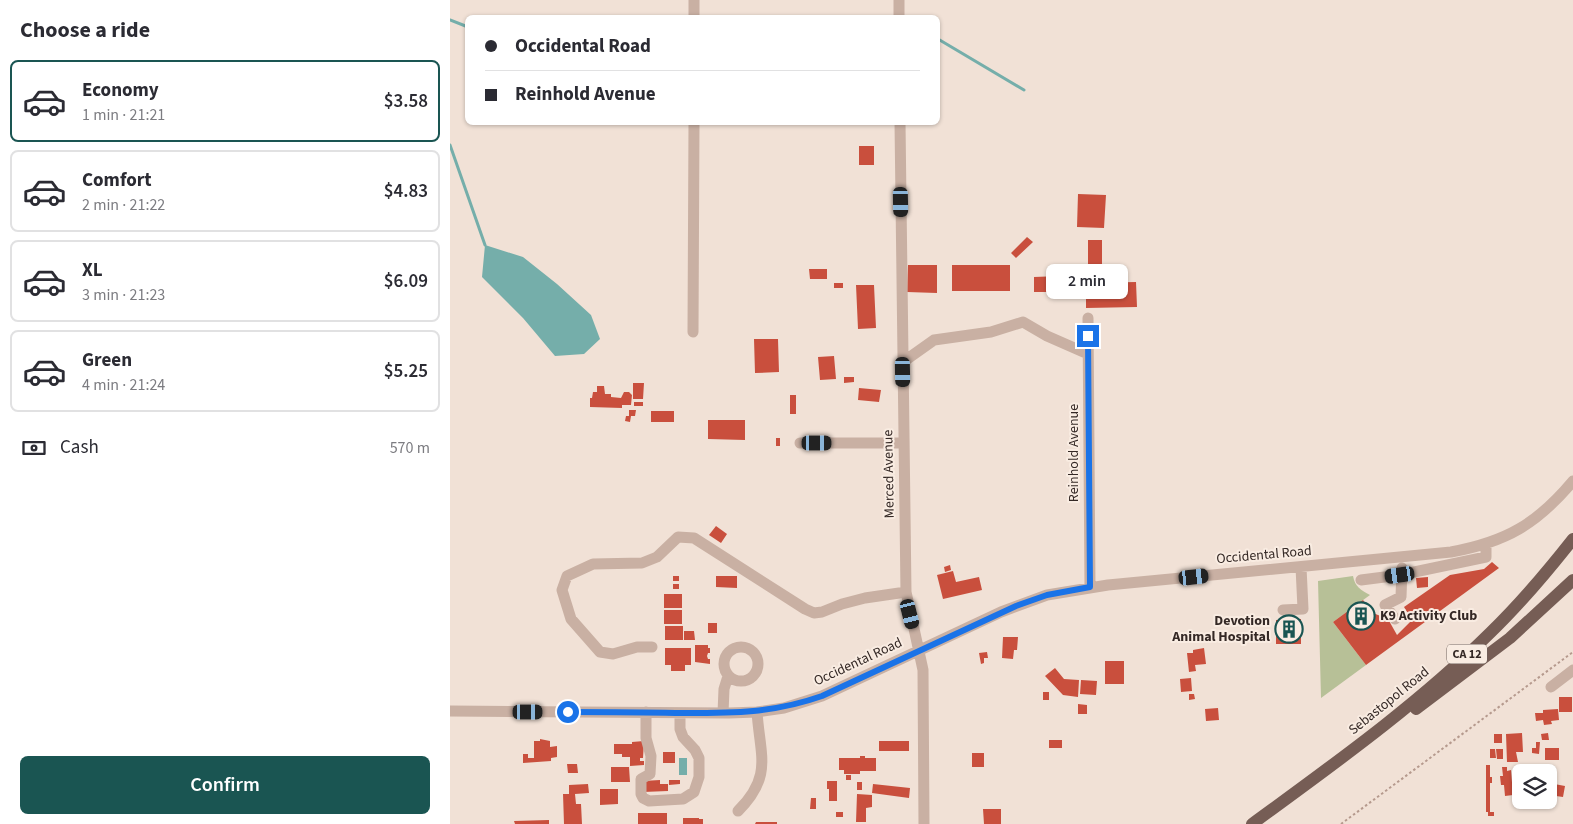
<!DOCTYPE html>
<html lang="en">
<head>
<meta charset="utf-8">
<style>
	body { margin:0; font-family:"Source Sans 3",sans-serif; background:#f2f2f3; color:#2b2b33; height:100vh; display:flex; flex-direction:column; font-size:19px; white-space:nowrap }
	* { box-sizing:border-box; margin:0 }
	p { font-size:16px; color:#7c7c81 }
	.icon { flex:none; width:28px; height:28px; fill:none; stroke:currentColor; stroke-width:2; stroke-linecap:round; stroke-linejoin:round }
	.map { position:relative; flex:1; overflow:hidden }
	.sheet { display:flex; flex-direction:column; background:#fff; width:450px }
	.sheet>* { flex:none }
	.top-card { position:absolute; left:15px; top:15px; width:475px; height:110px; border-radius:8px; box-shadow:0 1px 4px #0004; display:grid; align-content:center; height:110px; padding:0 20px; background:#fff }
	.fabs { position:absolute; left:1062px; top:764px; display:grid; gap:10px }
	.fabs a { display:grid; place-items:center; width:45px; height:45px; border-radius:8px; background:#fff; box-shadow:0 1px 4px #0004; font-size:25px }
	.end { position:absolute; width:22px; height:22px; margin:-11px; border:6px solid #1a73e8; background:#fff; box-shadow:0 0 0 2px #fff }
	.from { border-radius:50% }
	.bubble { position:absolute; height:35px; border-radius:8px; background:#fff; box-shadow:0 1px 4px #0004; font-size:16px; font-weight:600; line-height:35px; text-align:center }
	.car { position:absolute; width:15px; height:30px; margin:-15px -8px; border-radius:6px; box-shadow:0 0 4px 1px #0007; background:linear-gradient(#222 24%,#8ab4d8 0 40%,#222 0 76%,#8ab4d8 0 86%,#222 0) }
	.top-card b { display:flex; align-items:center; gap:18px; height:48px; font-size:19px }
	.top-card b+b { border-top:1px solid #e1e1e2 }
	.top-card i { width:12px; height:12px; background:#2b2b33 }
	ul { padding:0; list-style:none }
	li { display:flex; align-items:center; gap:15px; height:82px; margin:0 10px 8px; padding:0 10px; border:2px solid #e1e1e2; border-radius:8px }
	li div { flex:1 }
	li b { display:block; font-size:19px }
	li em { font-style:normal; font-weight:600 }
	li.on { border-color:#1a5552 }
	li>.icon { width:45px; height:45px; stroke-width:1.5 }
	h2 { padding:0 20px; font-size:22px; line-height:60px }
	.pay { display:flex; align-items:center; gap:12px; height:55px; padding:0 20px; font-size:19px }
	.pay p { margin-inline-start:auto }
	.button { display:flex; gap:10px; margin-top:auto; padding:10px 20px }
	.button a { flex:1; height:58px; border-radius:8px; background:#1a5552; color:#fff; font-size:20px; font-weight:600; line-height:58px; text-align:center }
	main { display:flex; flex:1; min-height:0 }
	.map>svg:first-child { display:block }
</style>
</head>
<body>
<main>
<section class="sheet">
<h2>Choose a ride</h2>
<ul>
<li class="on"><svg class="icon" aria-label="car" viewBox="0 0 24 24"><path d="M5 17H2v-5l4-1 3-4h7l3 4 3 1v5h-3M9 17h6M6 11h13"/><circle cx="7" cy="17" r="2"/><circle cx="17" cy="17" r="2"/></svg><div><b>Economy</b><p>1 min · 21:21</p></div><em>$3.58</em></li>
<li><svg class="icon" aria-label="car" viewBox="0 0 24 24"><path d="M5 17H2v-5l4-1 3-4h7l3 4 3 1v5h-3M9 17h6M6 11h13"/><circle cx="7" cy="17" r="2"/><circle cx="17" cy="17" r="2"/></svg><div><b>Comfort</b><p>2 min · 21:22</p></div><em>$4.83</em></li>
<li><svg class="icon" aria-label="car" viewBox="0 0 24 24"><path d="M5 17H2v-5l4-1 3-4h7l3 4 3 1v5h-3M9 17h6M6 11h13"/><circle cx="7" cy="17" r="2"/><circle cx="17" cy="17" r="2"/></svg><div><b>XL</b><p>3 min · 21:23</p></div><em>$6.09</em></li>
<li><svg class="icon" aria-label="car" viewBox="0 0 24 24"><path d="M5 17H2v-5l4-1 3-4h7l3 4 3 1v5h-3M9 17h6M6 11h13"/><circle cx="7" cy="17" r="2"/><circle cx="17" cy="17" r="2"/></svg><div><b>Green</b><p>4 min · 21:24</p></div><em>$5.25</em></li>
</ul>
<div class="pay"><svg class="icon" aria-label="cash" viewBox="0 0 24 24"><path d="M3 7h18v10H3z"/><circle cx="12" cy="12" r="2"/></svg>Cash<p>570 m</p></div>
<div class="button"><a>Confirm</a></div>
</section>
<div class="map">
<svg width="1123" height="824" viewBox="0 0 1123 824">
	<rect width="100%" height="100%" fill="#f1e1d6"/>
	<path fill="#b7c097" d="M903 576C905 587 911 590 920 595L883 622 916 665 871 698 868 581Z"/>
	<path fill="#75aeaa" d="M35 245 73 257 107 284 141 315 150 339 134 354 105 356 73 318 32 277Z
		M229 758H237V775H229Z"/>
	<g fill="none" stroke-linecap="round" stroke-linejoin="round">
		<path stroke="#75aeaa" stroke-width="3" d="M0 20 18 27
			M488 39 574 90
			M0 145 35 245"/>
	</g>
	<path fill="#c94f3d" d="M409 146H424V165H409Z
		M628 194 656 195 654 228 627 227Z
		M577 237 583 242 566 258 561 253Z
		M638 240H652V269H638Z
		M458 265H487V293L457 292Z
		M502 265H560V291H502Z
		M637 265 638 275 627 276 626 267Z
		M359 269H377V279H360Z
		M610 276 611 292H584V277Z
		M686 282 687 307 636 308V283Z
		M384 283H393V288H384Z
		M406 285H424L426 328 408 329Z
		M304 339H328L329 372 305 373Z
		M384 356 386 379 370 380 368 357Z
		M394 377H404V382L394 383Z
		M183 383H194L193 399H183Z
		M147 386H154L155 394H161V397L171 398 174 392H179L182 395 181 405H172V408L140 407V398H142L143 392H147Z
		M409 388 431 390 429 402 408 400Z
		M340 395H346V414H340Z
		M184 402H193V406H184Z
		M179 410H186L185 416H181L180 422 175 421 176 416H179Z
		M201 411H224V422H201Z
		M258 420H295V440L258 439Z
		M326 438H330V446H326Z
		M266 526 277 534 271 543 259 535Z
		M1042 562 1049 568 916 665 883 622 913 600 923 613 938 619 947 635 962 620 954 607 1000 575 1034 569Z
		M500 565 501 570 495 572 494 567Z
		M503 571 506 582 529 577 532 590 493 599 487 575Z
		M223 576H229V581H223Z
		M266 576H287V588L266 587Z
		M978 577V587L967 588 966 578Z
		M223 584H229V589H223Z
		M214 594H232V608H214Z
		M214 610H232V624H214Z
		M851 619V644H826V620Z
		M258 623H267V633H258Z
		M215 626H233V640H215Z
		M234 631H244L245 640H234Z
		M553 637H568L567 650H564L563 659 552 658Z
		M245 645H258V648H260V653H258L257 656 258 659H260V664L245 662Z
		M215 648H241V665H235V671H221V665H215Z
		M754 648 756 664 745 665 746 671 739 672 737 653H743V650Z
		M537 652 538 658H534V663L531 664 529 653Z
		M655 661H674V684H655Z
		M605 668 614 679 629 680 628 697 613 695 595 676Z
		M741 678 742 691 731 692 730 679Z
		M631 680 647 681 646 695 630 694Z
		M593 692H599V700H593Z
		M739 694H744L745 699 739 700Z
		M1109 697H1122V712H1109Z
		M628 704 637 705V714H628Z
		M768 708 769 720 756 721 755 709Z
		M1108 709 1109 720 1101 721 1102 724 1094 725 1093 720 1086 721 1085 713H1093V710Z
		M1072 733 1073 752H1066L1068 762H1057L1056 734Z
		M1098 733 1099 740H1092L1091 734Z
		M1044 734H1052V743H1044Z
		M90 739 100 741V747L107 746V757L101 758V761L73 763V754H78V758H84V741H90Z
		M599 740H612V748H599Z
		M194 741 193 758H190V761H194V765L180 766V757H172V754H164V744H182V742Z
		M429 741H459V751H429Z
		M1086 742H1090L1089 754 1082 753V748H1086Z
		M1095 748H1109V760H1095Z
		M1040 749H1045L1046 758H1040Z
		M1046 749H1053V759H1047Z
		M213 752H225V763H213Z
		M522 753H534V767H522Z
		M410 756H415V758H426V771H410V774H394V770H389V758H410Z
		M117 764H127L128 773H118Z
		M1036 765H1040V777H1042V783H1040V812H1044V816H1038V812H1036Z
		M161 767H179L180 782H161Z
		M1052 767H1057V771L1061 770 1063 795 1055 796 1054 785H1051L1050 776H1053Z
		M396 775H401V780H396Z
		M210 780V784H218V791L193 792V781Z
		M219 780H230V784L219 785Z
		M377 781H387V801H379V789H377Z
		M407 782H412V790H407Z
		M1099 783 1115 786 1113 797 1099 795Z
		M138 784 139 793 125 794 126 804H131L132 824H114L113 794H119V785Z
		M423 784 460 788 459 798 422 793Z
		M150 789H168V804L150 805Z
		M407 794 422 795V807L416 808V822H406Z
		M361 798H366V809H360Z
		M533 809H551V824H534Z
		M386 812H393V817H386Z
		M188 813H217V824H188Z
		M233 818H249V819H253V824H233Z
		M99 820V824H65L64 821Z
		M306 822H327V824H305Z"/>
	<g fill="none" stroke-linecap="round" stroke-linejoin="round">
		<path stroke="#b5998d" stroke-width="2" stroke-dasharray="2.5 2.5" stroke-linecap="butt" d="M891 824 1123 652"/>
		<path stroke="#c9b0a3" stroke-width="11" d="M449 0V18
			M244 18V0
			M450 122 456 592 473 670 474 824
			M638 318 640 587
			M243 332 244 122
			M453 362 484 340 541 332 573 322 597 336 638 354
			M350 443H454
			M911 580 950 575 1036 557V544
			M833 610 853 609 851 567
			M945 619 935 605 951 597 952 568
			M274 664a17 17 0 1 1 34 0a17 17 0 1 1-34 0Z
			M202 647H187L163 654 150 652 121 619 112 590 117 576 143 564 192 563 207 557 228 537 244 538 355 609 364 613 372 612 392 604 415 598 456 592
			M1101 687 1123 670
			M0 711 279 713 307 712 334 708 372 696 551 612 597 595 658 585 1001 552C1056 542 1087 524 1123 481
			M196 712V738L201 756 200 774 191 779V794L193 798 199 801 233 799 244 792 249 777V758L245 750 233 737 230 729V713
			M273 713 274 689 278 676
			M288 811C323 776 310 756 307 712"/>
		<path stroke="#765d55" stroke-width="12" d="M966 709 1060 638 1123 580
			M802 824C884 764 967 705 1040 633 1070 604 1097 572 1123 539"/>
	</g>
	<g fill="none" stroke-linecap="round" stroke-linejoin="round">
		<path stroke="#1a73e8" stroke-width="6" d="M118 712C153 712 189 712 225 713 279 713 321 714 372 696L566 606 597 595 640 587 638 336"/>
	</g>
	<defs>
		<g id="building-ring" transform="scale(1.4375)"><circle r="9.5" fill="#f9ece2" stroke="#1a5552" stroke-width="1.5"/><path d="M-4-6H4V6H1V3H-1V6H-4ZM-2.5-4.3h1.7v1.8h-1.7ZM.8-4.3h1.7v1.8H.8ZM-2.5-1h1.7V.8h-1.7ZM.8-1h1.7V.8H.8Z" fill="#1a5552"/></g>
	</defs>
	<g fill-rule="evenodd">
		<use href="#building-ring" x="911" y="616"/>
		<use href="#building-ring" x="839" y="629"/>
	</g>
	<g text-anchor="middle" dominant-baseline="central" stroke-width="4" stroke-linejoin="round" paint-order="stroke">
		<rect fill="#f9ece2" stroke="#6f635e" stroke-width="1" x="997" y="644.5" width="40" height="19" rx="4"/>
		<g font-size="12" font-weight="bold" fill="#342825">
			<text x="1017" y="654">CA 12</text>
		</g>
		<g font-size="14" fill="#342825" stroke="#f9ece2">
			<text transform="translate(624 453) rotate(-90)">Reinhold Avenue</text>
			<text transform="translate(439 474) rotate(-91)">Merced Avenue</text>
			<text transform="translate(814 555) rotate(-5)">Occidental Road</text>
			<text transform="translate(408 662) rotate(-25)">Occidental Road</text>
			<text transform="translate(939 701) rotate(-39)">Sebastopol Road</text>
		</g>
		<g font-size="14" font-weight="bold" fill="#342825" stroke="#f9ece2" text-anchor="start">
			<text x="930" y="616">K9 Activity Club</text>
			<text x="820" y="621" text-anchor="end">Devotion<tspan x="820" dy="16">Animal Hospital</tspan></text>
		</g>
	</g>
</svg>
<div class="fabs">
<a><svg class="icon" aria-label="layers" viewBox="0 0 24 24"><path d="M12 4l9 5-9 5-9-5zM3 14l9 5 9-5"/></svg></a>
</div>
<i class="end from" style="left:118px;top:712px"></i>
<i class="end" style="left:638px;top:336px"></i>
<div class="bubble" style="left:596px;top:264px;width:82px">2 min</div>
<i class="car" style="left:451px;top:202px;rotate:179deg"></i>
<i class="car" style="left:453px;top:372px;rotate:179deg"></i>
<i class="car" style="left:367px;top:443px;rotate:90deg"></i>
<i class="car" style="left:950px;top:575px;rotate:262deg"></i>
<i class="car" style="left:744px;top:577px;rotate:84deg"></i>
<i class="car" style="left:460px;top:614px;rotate:166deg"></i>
<i class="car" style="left:78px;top:712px;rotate:90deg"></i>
<div class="top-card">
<b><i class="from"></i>Occidental Road</b>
<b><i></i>Reinhold Avenue</b>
</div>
</div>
</main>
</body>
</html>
